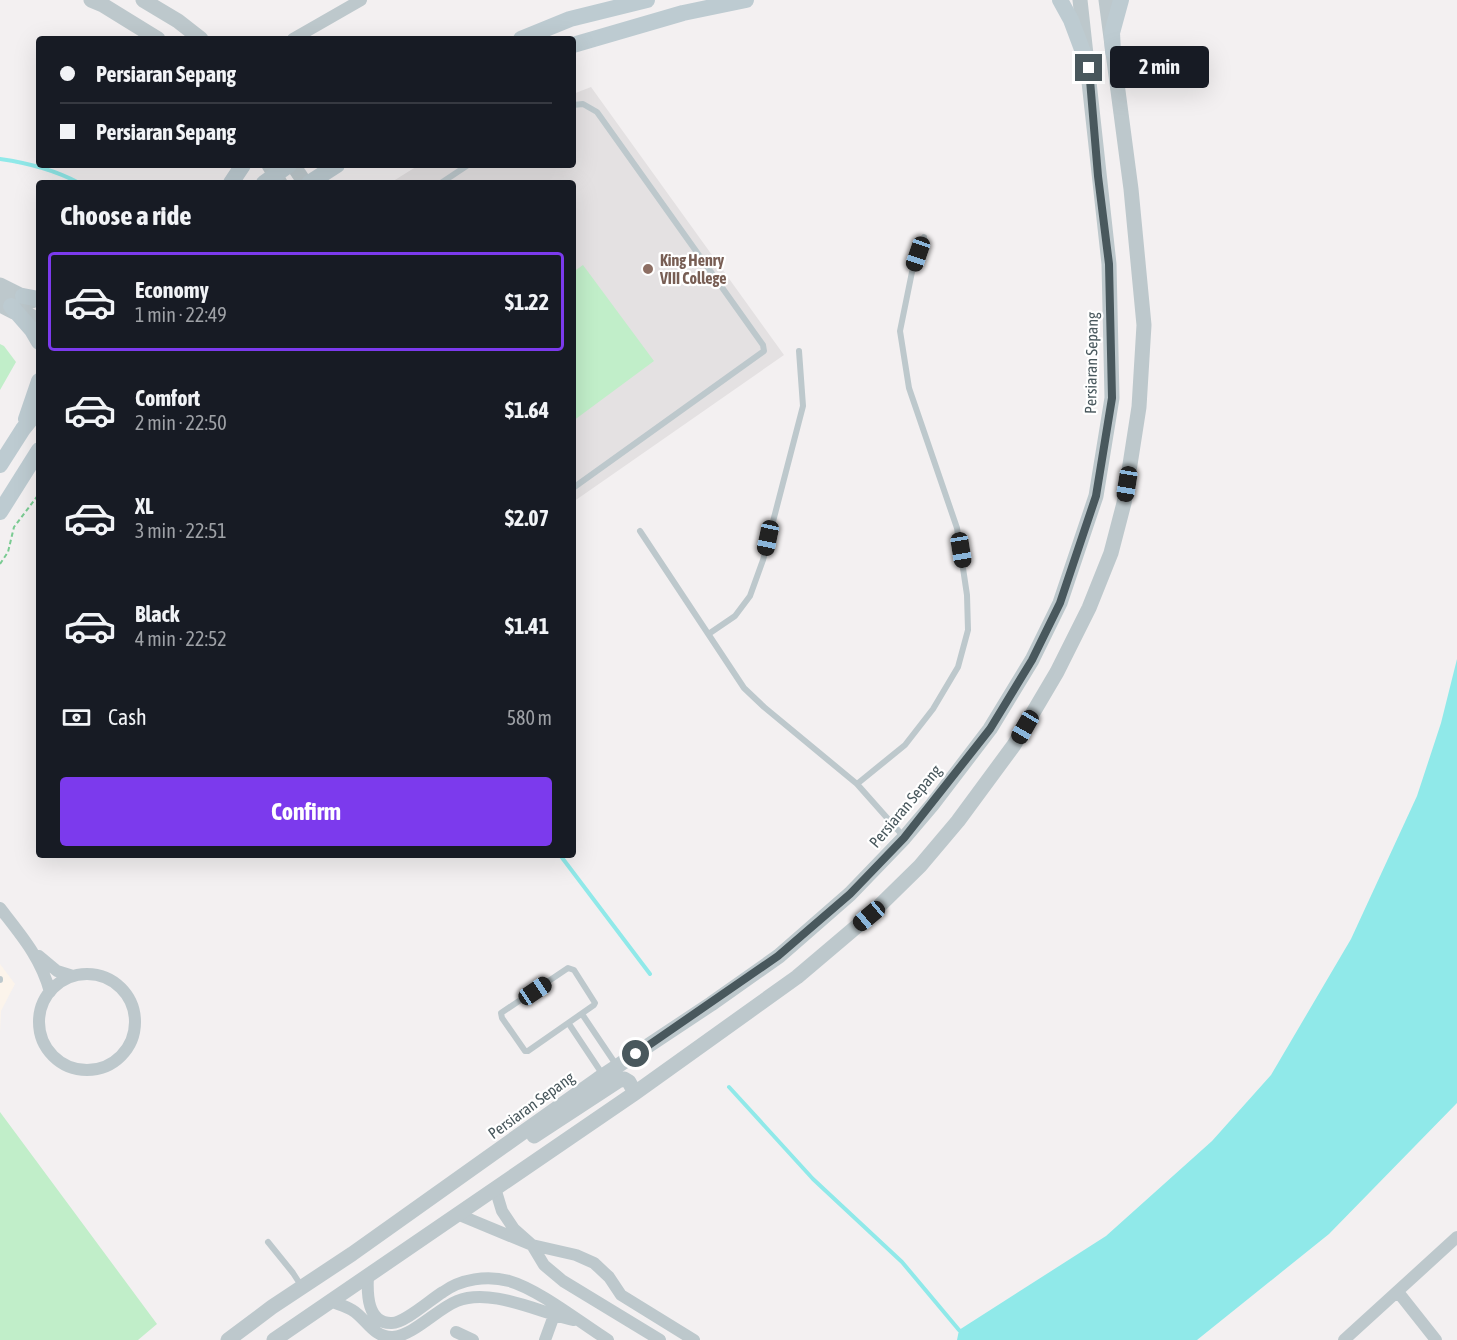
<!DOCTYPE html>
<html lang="en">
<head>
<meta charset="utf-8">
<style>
	body { margin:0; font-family:"Asap Condensed",sans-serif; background:#242831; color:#f1f3f6; height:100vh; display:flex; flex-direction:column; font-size:22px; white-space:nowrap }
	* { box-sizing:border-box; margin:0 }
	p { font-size:20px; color:#9ea1a6 }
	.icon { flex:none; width:33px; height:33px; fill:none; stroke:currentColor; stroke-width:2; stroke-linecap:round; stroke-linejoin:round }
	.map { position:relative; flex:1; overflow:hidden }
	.drawer { position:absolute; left:36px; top:180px; width:540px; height:678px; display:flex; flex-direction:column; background:#171b24; border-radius:6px; box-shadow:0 6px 24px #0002 }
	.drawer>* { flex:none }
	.top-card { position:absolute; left:36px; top:36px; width:540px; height:132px; border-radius:6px; box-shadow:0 6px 24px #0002; display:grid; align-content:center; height:132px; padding:0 24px; background:#171b24 }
	.end { position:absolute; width:27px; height:27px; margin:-14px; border:8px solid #49585d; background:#fff; box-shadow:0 0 0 3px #fff }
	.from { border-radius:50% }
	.bubble { position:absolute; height:42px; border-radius:6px; background:#171b24; box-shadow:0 6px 24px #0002; font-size:20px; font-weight:700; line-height:42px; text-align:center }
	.car { position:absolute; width:18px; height:36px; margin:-18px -9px; border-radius:8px; box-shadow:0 0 4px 2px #0007; background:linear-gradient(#222 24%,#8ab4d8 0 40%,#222 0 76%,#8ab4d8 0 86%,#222 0) }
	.top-card b { display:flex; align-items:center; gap:21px; height:57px; font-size:22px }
	.top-card b+b { border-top:2px solid #363941 }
	.top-card i { width:15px; height:15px; background:#f1f3f6 }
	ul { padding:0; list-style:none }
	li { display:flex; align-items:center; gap:18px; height:99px; margin:0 12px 9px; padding:0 12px; border:3px solid transparent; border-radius:6px }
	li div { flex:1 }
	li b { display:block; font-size:22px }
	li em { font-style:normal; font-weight:700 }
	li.selected { border-color:#7c3aed }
	li>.icon { width:54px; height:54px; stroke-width:1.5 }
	h2 { padding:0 24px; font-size:27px; line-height:72px }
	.pay { display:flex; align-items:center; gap:15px; height:66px; padding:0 24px; font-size:22px }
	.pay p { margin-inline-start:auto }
	.primary-button { display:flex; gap:12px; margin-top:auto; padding:12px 24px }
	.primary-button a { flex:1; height:69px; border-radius:6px; background:#7c3aed; color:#fff; font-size:24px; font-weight:700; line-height:69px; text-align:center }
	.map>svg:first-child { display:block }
</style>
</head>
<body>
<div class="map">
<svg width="1457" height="1340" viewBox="0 0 1457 1340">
	<rect width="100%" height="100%" fill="#f3f0f1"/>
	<path fill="#fcf4eb" d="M0 964 15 984 1 1011 0 1033Z"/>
	<path fill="#e4e1e2" d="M591 87 784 355 573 502V183H390L419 165H573V94Z"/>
	<path fill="#c1eec9" d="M583 265 654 361 573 421V272Z
		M0 344 4 346 16 362 0 390Z
		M0 1112 157 1324 138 1340H0Z"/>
	<path fill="#90e9e9" d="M1457 659V1103L1329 1234 1197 1340H957L959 1330 1106 1236 1212 1141 1271 1075 1351 939 1417 796 1441 723Z"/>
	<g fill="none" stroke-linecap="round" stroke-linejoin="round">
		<path stroke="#90e9e9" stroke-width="4" d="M0 159C28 163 55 170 79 183
			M560 855 650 974
			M729 1087 813 1179 902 1262 959 1330"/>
		<path stroke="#7acb92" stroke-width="2" stroke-dasharray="4.5 3" stroke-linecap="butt" d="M0 564 8 552 14 527 39 494"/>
		<path stroke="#bdc8cc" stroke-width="6" d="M573 105 583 104 597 112 763 345 764 351 573 488
			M441 183 468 165
			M0 310 12 316
			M640 531 744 688 764 707 857 784 904 837
			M710 633 735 616 750 596 763 560 803 406 799 351
			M857 784 905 745 933 709 958 667 968 630 967 595 957 528 909 388 900 331 912 272 924 237
			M568 968 574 970 595 1003 594 1005 528 1051H525L502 1018 501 1013Z
			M0 979V980
			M582 1014 617 1066
			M569 1024 603 1075
			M268 1242 293 1273 302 1287"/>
		<path stroke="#bdc8cc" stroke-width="12" d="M293 39 361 0
			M0 908C21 935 41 958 50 992
			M39 956 57 971 73 976
			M39 1022a48 48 0 1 1 96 0a48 48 0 1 1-96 0Z
			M495 1188 502 1211 514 1229 532 1245 576 1255 594 1263 609 1277 621 1295 694 1340
			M457 1214 532 1245 544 1265 563 1281 660 1340
			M368 1276C367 1293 367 1324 392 1323 405 1323 431 1299 443 1292 461 1279 487 1275 509 1281 538 1289 581 1323 608 1340
			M1398 1292 1436 1340
			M330 1301C337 1304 346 1306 352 1310 366 1318 373 1338 393 1337 414 1335 437 1309 457 1301 491 1287 540 1313 574 1320
			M456 1332 473 1340
			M545 1340 556 1310
			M1344 1340 1457 1237"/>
		<path stroke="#bdc8cc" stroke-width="15" d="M91 0 103 5 158 39
			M143 0 178 21 201 39
			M269 165 280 183
			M293 165 305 183
			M0 285 32 301
			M0 301 39 320
			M534 1136 618 1081 624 1079 629 1082 635 1093
			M228 1340 272 1307 352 1254 598 1079 711 1004 779 956 850 894 904 838 932 805 990 729 1032 660 1060 603 1096 496 1112 398 1109 264 1080 0
			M274 1340 635 1093 797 977 869 916 920 866 958 821 1014 745 1057 672 1089 608 1111 553 1124 503 1139 407 1144 325 1131 189 1106 0"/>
		<path stroke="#bdcbd1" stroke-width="16" d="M1060 0 1071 20 1089 68
			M521 39 570 19 647 0
			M573 45 683 13 746 0
			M1113 51 1112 33 1121 0
			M231 183 243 165
			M264 183 289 165
			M309 183 337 165
			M23 296 39 299
			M11 306 32 330 39 342
			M26 419 39 381
			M0 465 23 429 39 409
			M0 512 39 450"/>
	</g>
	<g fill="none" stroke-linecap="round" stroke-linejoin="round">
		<path stroke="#49585d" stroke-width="8" d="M636 1054 778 956 850 894 904 838 990 729 1032 660 1060 603 1096 496 1112 398 1109 264 1098 176 1089 68"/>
	</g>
	<circle fill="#8d6e63" stroke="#fff" stroke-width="2" cx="648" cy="269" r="6"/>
	<g text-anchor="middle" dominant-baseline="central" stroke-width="4.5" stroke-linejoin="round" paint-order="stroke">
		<g font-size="16" font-weight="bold" fill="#785e54" stroke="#fff" text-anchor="start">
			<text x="660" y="260">King Henry<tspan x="660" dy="18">VIII College</tspan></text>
		</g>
		<g font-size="16" fill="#49585d" stroke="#fff">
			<text transform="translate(1091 363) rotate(-89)">Persiaran Sepang</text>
			<text transform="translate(905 806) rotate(-50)">Persiaran Sepang</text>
			<text transform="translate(531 1105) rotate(-36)">Persiaran Sepang</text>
		</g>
	</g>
</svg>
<i class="end from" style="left:636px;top:1054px"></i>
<i class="end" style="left:1089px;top:68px"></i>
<div class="bubble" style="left:1110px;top:46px;width:99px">2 min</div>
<i class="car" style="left:918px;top:254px;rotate:199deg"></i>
<i class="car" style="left:1127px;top:484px;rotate:189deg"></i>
<i class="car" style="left:768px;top:538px;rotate:192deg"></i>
<i class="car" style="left:961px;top:550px;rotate:171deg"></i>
<i class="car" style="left:1025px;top:727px;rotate:210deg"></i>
<i class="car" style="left:869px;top:916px;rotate:230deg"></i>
<i class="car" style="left:535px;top:991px;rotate:56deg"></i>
<div class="top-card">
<b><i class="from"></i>Persiaran Sepang</b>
<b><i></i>Persiaran Sepang</b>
</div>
<section class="drawer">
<h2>Choose a ride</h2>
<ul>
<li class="selected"><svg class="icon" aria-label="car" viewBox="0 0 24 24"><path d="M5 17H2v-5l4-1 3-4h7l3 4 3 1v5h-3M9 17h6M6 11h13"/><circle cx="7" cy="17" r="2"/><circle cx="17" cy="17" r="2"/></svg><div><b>Economy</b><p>1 min · 22:49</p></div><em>$1.22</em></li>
<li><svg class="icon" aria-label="car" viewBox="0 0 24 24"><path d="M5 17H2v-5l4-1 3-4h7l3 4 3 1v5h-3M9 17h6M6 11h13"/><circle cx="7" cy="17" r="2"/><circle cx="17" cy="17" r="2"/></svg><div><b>Comfort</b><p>2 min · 22:50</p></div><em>$1.64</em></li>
<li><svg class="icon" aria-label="car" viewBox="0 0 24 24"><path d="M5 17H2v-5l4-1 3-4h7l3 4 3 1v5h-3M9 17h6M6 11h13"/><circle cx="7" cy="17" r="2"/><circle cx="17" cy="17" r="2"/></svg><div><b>XL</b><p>3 min · 22:51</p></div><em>$2.07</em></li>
<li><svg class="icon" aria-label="car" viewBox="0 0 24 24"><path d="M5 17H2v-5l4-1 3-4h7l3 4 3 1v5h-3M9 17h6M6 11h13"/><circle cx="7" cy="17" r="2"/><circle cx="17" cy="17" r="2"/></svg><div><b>Black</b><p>4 min · 22:52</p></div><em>$1.41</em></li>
</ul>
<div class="pay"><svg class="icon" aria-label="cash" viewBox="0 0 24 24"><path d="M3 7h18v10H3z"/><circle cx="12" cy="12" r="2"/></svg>Cash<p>580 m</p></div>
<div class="primary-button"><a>Confirm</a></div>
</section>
</div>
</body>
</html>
